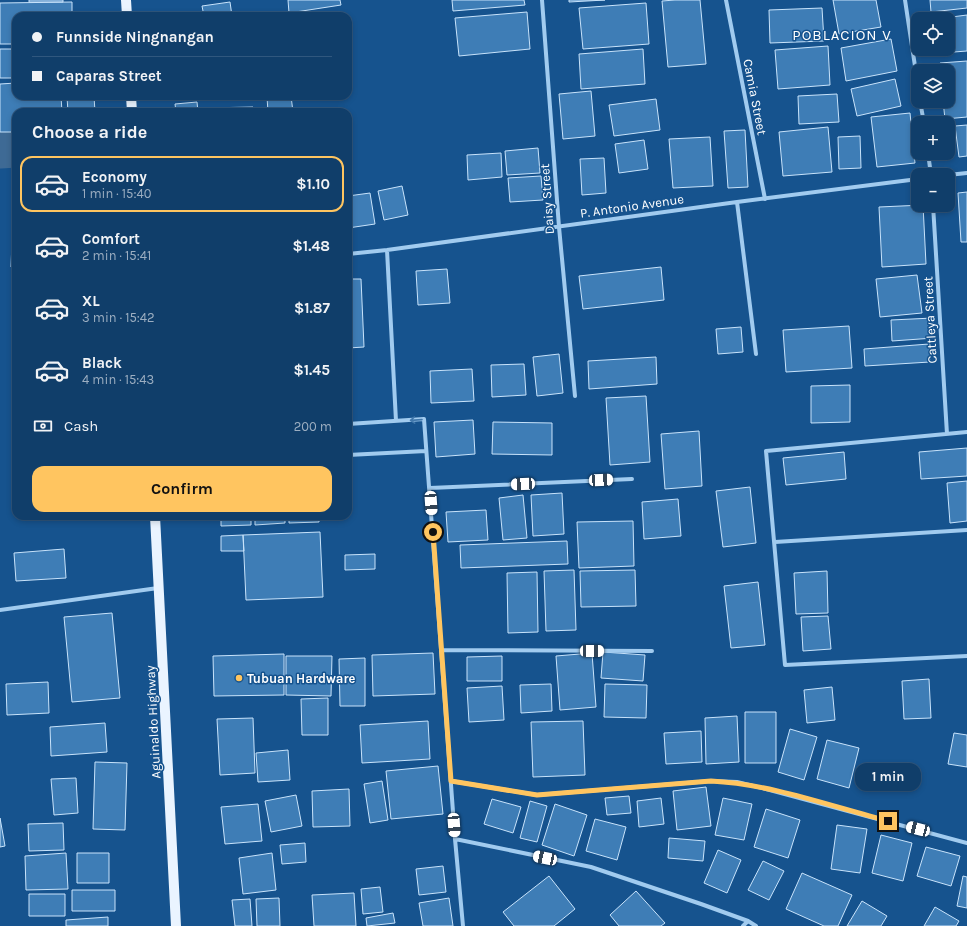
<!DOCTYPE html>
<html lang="en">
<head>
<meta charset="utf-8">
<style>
	body { margin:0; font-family:Karla,sans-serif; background:#194570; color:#f1f3f6; height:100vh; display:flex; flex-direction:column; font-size:15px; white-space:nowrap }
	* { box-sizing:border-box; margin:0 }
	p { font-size:13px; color:#9caec1 }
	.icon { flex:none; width:22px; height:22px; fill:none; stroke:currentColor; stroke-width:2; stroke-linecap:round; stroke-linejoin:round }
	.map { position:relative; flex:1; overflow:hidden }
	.panel { position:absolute; left:12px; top:108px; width:340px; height:412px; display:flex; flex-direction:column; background:#103e6a; border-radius:12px; box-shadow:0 2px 6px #0003,0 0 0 1px #30577e }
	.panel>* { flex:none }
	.hud { position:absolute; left:12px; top:12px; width:340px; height:88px; border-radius:12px; box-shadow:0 2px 6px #0003,0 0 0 1px #30577e; display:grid; align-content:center; height:88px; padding:0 20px; background:#103e6a }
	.buttons { position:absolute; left:911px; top:12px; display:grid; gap:8px }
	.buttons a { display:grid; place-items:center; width:44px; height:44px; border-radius:8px; background:#103e6a; box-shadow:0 2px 6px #0003,0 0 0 1px #30577e; font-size:20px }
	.end { position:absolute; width:18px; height:18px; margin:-9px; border:5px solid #ffc560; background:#111; box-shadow:0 0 0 2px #111 }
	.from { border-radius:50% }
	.bubble { position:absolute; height:28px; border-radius:12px; background:#103e6a; box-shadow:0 2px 6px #0003,0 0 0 1px #30577e; font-size:13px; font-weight:700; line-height:28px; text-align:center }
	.car { position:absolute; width:12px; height:24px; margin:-12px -6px; border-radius:5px; box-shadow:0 0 3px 1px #0007; background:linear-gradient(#fff 24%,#345 0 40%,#fff 0 76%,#345 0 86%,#fff 0) }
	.hud b { display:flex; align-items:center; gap:14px; height:38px; font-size:15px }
	.hud b+b { border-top:1px solid #30577e }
	.hud i { width:10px; height:10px; background:#f1f3f6 }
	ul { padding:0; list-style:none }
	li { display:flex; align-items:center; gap:12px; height:56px; margin:0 8px 6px; padding:0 12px; border:2px solid transparent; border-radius:12px }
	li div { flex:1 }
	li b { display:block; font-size:15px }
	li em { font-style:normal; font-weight:700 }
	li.on { border-color:#ffc560 }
	li>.icon { width:36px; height:36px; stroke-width:1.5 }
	h2 { padding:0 20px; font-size:18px; line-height:48px }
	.pay { display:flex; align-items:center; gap:10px; height:44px; padding:0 20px; font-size:15px }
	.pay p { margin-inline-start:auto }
	.cta { display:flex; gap:8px; margin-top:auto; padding:8px 20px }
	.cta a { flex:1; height:46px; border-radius:12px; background:#ffc560; color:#111; font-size:16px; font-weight:700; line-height:46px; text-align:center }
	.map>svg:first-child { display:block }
</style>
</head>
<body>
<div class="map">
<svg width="967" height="926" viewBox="0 0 967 926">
	<rect width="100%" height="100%" fill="#16538e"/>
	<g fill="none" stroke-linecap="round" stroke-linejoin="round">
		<path stroke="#3e6a95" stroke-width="41" d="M0 148 16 147"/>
	</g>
	<path fill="#3e7db6" stroke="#c8e3fb" d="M29 0H63V2H29Z
		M288 0H340L341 5 289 13Z
		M452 0H524L525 5 453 11Z
		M569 0H605L569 2Z
		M675 0H700L706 64 668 67 662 1Z
		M833 0H876L881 27 839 34Z
		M930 0H967V8L931 12Z
		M72 2V16H16V44H0V3Z
		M230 2 232 16H204L202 6Z
		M646 3 649 44 583 49 579 8Z
		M822 8 824 41 770 43 769 10Z
		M527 12 530 49 459 56 455 18Z
		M967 15V51L941 53V49H948V19H936Z
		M891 39 897 71 846 81 841 48Z
		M828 46 830 85 778 89 775 50Z
		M0 49H16V78H0Z
		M643 49 645 84 581 89 579 54Z
		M967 61V117L945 119 943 101H948V71H940V63Z
		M895 79 901 106 857 116 851 89Z
		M16 83V96H61L62 112H16V132H0V84Z
		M591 91 595 136 563 139 559 94Z
		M837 94 839 122 799 124 798 96Z
		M94 96 95 112H68L67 97Z
		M291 96 293 112H268L267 97Z
		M656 99 660 130 614 136 609 105Z
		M197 102 198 112H176L175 104Z
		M253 107V112H206V108Z
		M910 113 915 163 877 167 871 117Z
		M967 125V156L959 157 955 126Z
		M828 127 832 172 783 176 779 132Z
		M745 130 748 187 728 188 724 131Z
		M860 136 861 168 839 169 838 137Z
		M710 137 713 186 673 188 669 139Z
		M644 140 648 169 619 173 615 144Z
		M538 148 540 173 507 175 505 151Z
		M501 153 502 177 468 180 467 155Z
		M604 158 606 193 582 195 580 159Z
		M541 176 543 200 510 202 508 178Z
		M402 186 408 215 384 220 378 191Z
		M967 192V242H961L958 193Z
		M370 193 375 224 348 228V196Z
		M923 205 926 264 882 267 879 207Z
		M12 242 16 243V267H11Z
		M661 267 664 300 583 309 579 276Z
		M447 269 450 303 418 305 416 271Z
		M917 275 922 313 880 317 876 279Z
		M348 279H361L364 347 348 348Z
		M933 318 934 338 892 341 891 320Z
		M849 326 852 368 786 372 783 330Z
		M741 327 743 352 718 354 716 329Z
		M929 344 930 362 865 366 864 349Z
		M559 354 563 393 537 396 533 357Z
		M656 357 657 384 589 389 588 361Z
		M524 364 526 395 492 397 491 365Z
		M472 369 474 401 431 403 430 371Z
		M850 385V422L811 423V386Z
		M646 396 650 462 610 465 606 398Z
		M473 420 475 454 436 457 434 422Z
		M493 422 552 423V455L492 454Z
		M699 431 702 486 665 489 661 434Z
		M967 448V476L921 479 919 452Z
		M844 452 846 479 786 485 783 458Z
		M967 481V521L950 523 947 483Z
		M750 487 756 543 723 547 716 491Z
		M562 493 564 534 533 536 531 495Z
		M523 495 527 538 503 540 499 498Z
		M678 499 681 536 644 539 642 502Z
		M486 510 488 540 448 542 446 512Z
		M221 516H251V525L221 526Z
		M255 516H285V523L255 525Z
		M289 516H319V522L289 523Z
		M633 521 634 566 579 568 577 522Z
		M320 532 323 597 246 600 243 535Z
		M243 535 244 551H221V536Z
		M567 541 568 564 461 568 460 545Z
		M64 549 66 578 16 581 14 553Z
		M375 554V569L345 570V555Z
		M574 570 576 630 546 631 544 571Z
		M635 570 636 606 581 607 580 571Z
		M827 571 828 613 796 614 794 573Z
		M537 572 538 632 508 633 507 573Z
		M758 582 765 645 731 648 724 586Z
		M112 613 120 698 72 702 64 617Z
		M828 616 831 649 803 651 801 617Z
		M603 652 645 655 643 681 601 678Z
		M433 653 435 694 373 696 372 655Z
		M592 653 596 707 560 710 556 656Z
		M284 654V695L214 696 213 656Z
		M286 656H332L331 696 286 695Z
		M502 656V681H467V657Z
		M365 658V706H340L339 659Z
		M929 679 931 718 904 719 902 681Z
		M48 682 49 713 7 715 6 684Z
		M551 684 552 711 521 713 520 685Z
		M605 684 647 685 646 718 604 717Z
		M502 686 504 720 469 722 467 688Z
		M832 687 835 720 807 723 804 690Z
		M328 698V735H302L301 699Z
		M745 712H776V763H745Z
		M737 716 739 762 706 764 705 718Z
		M253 718 255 773 220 775 217 719Z
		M428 721 430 759 362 763 360 725Z
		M583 721 585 775 533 777 531 722Z
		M105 723 107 752 51 756 50 727Z
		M790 729 817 737 804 780 778 772Z
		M701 731 702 762 666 764 664 733Z
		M954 733 967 735V767L948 764Z
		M827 740 859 748 849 788 817 779Z
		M288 750 290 780 258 782 256 753Z
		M95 762 127 763 125 830 93 829Z
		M438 766 443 814 391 819 386 771Z
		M76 778 78 813 54 815 51 779Z
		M382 781 388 820 370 823 364 784Z
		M706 787 711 826 677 830 673 791Z
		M349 789 350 826 313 827 312 791Z
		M296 795 302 826 271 832 265 801Z
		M629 796 631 813 607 815 605 798Z
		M661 798 664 824 639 827 637 801Z
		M723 798 752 804 744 840 715 835Z
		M492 799 521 807 513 833 484 824Z
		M530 801 547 806 537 842 520 838Z
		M258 804 262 841 225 844 221 807Z
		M555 804 587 815 574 856 542 845Z
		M766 809 800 820 788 858 754 847Z
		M0 818 5 846 0 847Z
		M595 819 626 827 617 860 586 851Z
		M63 823 64 850 29 851 28 824Z
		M837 825 867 829 860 873 831 869Z
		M881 835 912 843 903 881 872 873Z
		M669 838 705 841 703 861 668 858Z
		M305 843 306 862 282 864 280 845Z
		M926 847 960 856 951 886 917 876Z
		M718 850 741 860 727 893 704 883Z
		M66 853 68 889 26 890 25 856Z
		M77 853H109V883H77Z
		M272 853 276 890 243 894 239 858Z
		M763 861 784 871 769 900 748 890Z
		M443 866 446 892 419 895 416 869Z
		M802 873 852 895 838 926H824L786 909Z
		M549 876 575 909 554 926H514L503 912Z
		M963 876 967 877V908L957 906Z
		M380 887 383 912 363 914 361 889Z
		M72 890H115V911H72Z
		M636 891 665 923 661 926H619L610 915Z
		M354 893 356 926H314L312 895Z
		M29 894H65V916H29Z
		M279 898 280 926H257L256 899Z
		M449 898 453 926H423L419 903Z
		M250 899 252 926H235L232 900Z
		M862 901 887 916 881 926H847Z
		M935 907 959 921 956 926H924Z
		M393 913 395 923 367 926 366 918Z
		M108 917V926H66V920Z"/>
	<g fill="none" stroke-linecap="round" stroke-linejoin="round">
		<path stroke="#a1cbef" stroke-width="4" d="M542 0 559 227 575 396
			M726 0 765 199
			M905 0 918 86
			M920 101 924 123
			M928 153 931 175
			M948 175 967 173
			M737 202 756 354
			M933 205 947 434
			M387 250 396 421
			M348 254 387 250 737 202 918 179
			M348 424 424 419 455 839 463 926
			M967 432 766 451 785 665 967 656
			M348 455 426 451
			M430 488 632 479
			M775 542 967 530
			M0 610 158 588
			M441 650 652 651
			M451 781 537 795 711 781 737 782 766 789 967 843
			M455 839 591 867 701 904 748 921 756 926
			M743 926 748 921"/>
		<path stroke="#eaf4ff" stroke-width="10" d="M126 0 127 16
			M131 96 132 112
			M155 516 176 926"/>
	</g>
	<defs><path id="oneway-shaft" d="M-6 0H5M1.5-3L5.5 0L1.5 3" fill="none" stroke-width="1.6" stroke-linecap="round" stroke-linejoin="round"/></defs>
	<use stroke="#4077ab" href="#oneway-shaft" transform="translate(416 420) rotate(176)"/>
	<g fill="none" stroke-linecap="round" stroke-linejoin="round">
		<path stroke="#ffc560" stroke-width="5" d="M433 532 451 781 537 795 711 781C771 784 830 806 888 821"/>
	</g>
	<circle fill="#ffc560" stroke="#16538e" stroke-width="1.5" cx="239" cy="678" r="4"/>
	<g text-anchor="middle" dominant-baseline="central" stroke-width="3" stroke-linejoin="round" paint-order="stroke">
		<g font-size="13" fill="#fff" stroke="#16538e">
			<text transform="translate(755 97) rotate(79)">Camia Street</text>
			<text transform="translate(547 199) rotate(-94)">Daisy Street</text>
			<text transform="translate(632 206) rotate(-8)">P. Antonio Avenue</text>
			<text transform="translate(930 320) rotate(-93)">Cattleya Street</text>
			<text transform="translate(153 722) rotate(-93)">Aguinaldo Highway</text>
		</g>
		<g font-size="13" font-weight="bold" fill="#fff" stroke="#16538e" text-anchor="start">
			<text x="247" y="678">Tubuan Hardware</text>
		</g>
		<g font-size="15" letter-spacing="1" fill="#fff" stroke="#16538e">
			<text x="842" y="35">POBLACION V</text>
		</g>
	</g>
</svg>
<div class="buttons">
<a><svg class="icon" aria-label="locate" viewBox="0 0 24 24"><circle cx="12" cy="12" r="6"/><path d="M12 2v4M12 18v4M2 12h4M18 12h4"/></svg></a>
<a><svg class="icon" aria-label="layers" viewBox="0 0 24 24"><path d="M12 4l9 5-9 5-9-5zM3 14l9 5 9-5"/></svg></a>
<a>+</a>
<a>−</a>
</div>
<i class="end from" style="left:433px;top:532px"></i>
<i class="end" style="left:888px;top:821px"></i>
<div class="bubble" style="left:855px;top:763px;width:66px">1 min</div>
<i class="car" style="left:601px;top:480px;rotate:87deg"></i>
<i class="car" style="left:523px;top:484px;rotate:267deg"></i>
<i class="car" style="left:431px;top:503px;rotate:176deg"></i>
<i class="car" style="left:592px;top:651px;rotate:90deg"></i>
<i class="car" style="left:454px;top:825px;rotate:176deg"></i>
<i class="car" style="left:918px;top:829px;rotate:285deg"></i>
<i class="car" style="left:545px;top:858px;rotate:282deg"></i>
<div class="hud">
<b><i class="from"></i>Funnside Ningnangan</b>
<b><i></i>Caparas Street</b>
</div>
<section class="panel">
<h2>Choose a ride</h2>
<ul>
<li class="on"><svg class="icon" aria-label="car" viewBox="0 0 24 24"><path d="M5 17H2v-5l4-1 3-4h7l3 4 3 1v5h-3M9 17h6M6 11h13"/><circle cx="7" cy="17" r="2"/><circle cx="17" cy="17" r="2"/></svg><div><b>Economy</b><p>1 min · 15:40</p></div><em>$1.10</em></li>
<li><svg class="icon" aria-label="car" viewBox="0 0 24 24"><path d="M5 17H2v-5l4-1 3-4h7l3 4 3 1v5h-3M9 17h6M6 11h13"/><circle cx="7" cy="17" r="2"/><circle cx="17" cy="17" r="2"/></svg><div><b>Comfort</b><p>2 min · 15:41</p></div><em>$1.48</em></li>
<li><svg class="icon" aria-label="car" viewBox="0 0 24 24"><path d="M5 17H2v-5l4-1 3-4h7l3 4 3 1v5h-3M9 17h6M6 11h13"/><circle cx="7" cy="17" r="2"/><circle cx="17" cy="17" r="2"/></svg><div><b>XL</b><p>3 min · 15:42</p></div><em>$1.87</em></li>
<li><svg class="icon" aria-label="car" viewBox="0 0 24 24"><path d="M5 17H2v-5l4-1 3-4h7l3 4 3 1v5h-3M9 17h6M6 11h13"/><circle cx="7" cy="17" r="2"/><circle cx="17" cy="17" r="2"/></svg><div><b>Black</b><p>4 min · 15:43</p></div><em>$1.45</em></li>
</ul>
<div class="pay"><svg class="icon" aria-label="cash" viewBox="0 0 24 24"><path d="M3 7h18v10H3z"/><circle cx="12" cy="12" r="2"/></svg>Cash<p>200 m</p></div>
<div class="cta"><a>Confirm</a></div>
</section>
</div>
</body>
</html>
